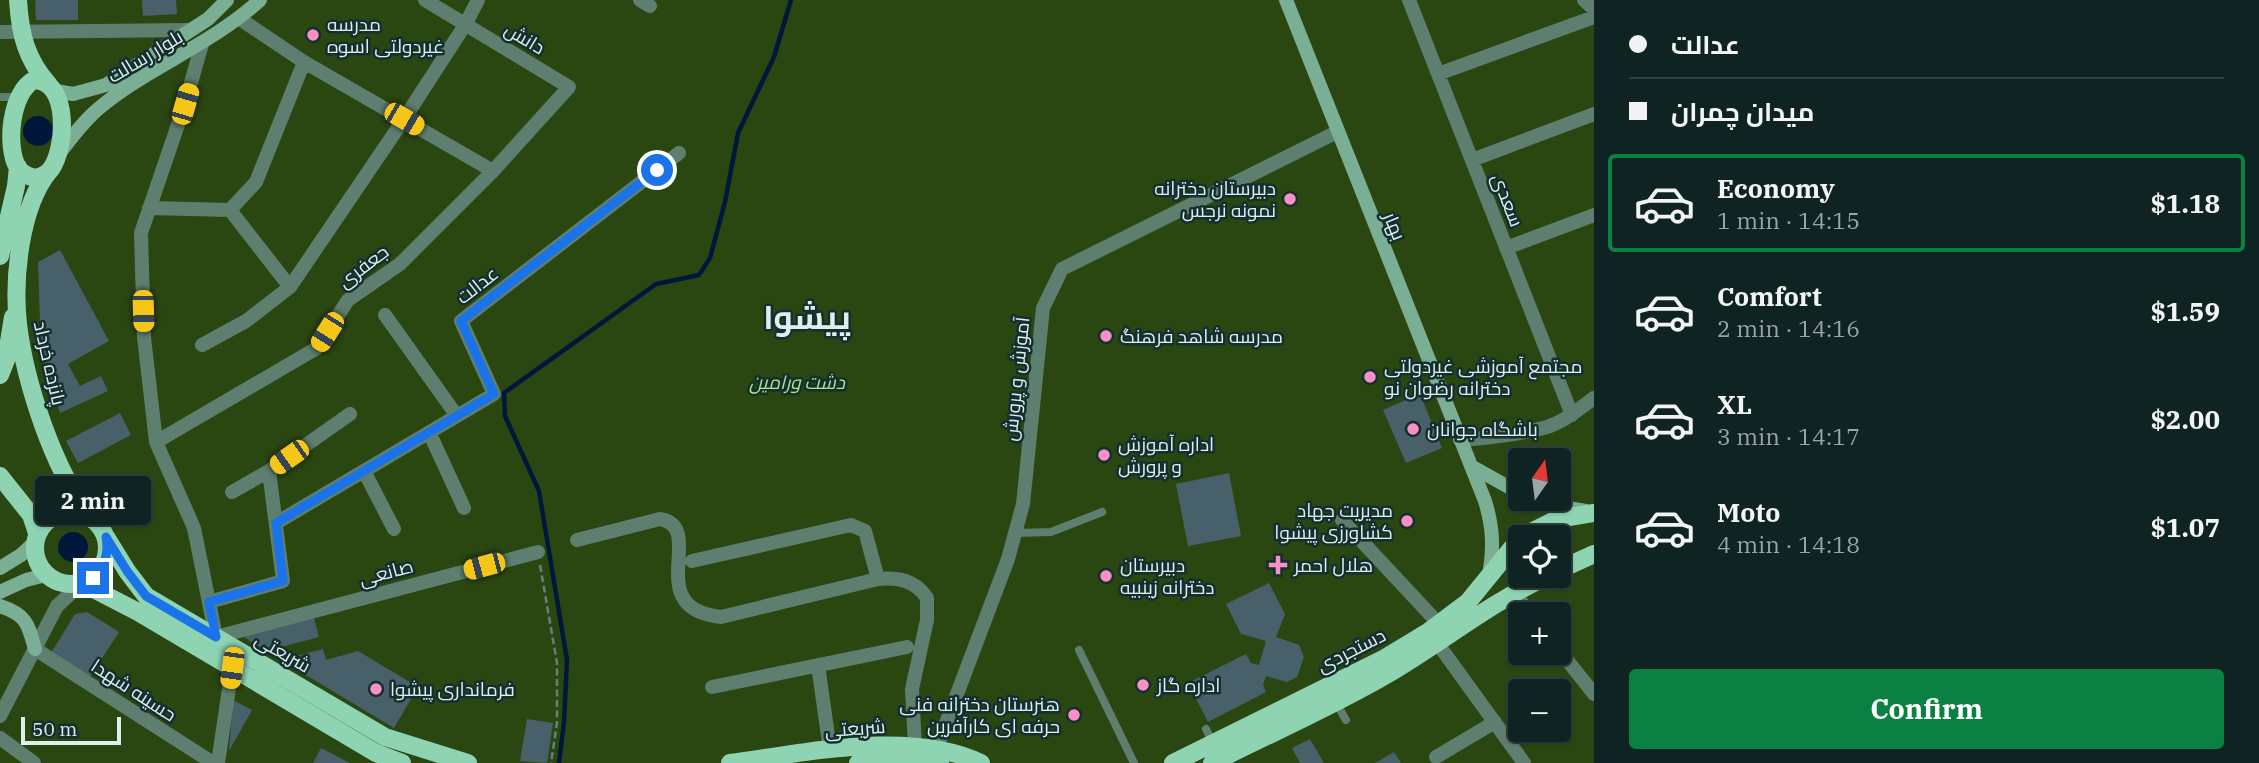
<!DOCTYPE html>
<html lang="en">
<head>
<meta charset="utf-8">
<style>
	body { margin:0; font-family:"IBM Plex Serif",Cairo,serif; background:#1d2f30; color:#f1f3f6; height:100vh; display:flex; flex-direction:column; font-size:26px; white-space:nowrap }
	* { box-sizing:border-box; margin:0 }
	p { font-size:23px; color:#9ba4a6 }
	.icon { flex:none; width:38px; height:38px; fill:none; stroke:currentColor; stroke-width:2; stroke-linecap:round; stroke-linejoin:round }
	.map { position:relative; flex:1; overflow:hidden }
	.drawer { display:flex; flex-direction:column; background:#0f2323; width:665px }
	.drawer>* { flex:none }
	.guide { display:grid; align-content:center; height:154px; padding:0 35px; background:#0f2323 }
	.needle { width:46px; rotate:14deg }
	.buttons { position:absolute; left:1508px; top:448px; display:grid; gap:14px }
	.buttons a { display:grid; place-items:center; width:63px; height:63px; border-radius:7px; background:#0f2323; box-shadow:0 2px 5px #0004,0 0 0 2px #2f4041; font-size:35px }
	.scale { position:absolute; left:21px; bottom:18px; width:100px; box-sizing:border-box; padding-left:7px; border:4px solid #dfefee; border-top:0; font-size:19px; line-height:24px; white-space:nowrap; color:#dfefee; -webkit-text-stroke:5px #142f2f; paint-order:stroke }
	.end { position:absolute; width:32px; height:32px; margin:-16px; border:9px solid #1a73e8; background:#fff; box-shadow:0 0 0 4px #fff }
	.from { border-radius:50% }
	.bubble { position:absolute; height:49px; border-radius:7px; background:#0f2323; box-shadow:0 2px 5px #0004,0 0 0 2px #2f4041; font-size:23px; font-weight:700; line-height:49px; text-align:center }
	.car { position:absolute; width:21px; height:42px; margin:-21px -10px; border-radius:9px; box-shadow:0 0 5px 2px #0007; background:linear-gradient(#f5c518 24%,#345 0 40%,#f5c518 0 76%,#345 0 86%,#f5c518 0) }
	.guide b { display:flex; align-items:center; gap:24px; height:66px; font-size:26px }
	.guide b+b { border-top:2px solid #2f4041 }
	.guide i { width:18px; height:18px; background:#f1f3f6 }
	ul { padding:0; list-style:none }
	li { display:flex; align-items:center; gap:21px; height:98px; margin:0 14px 10px; padding:0 21px; border:4px solid transparent; border-radius:7px }
	li div { flex:1 }
	li b { display:block; font-size:26px }
	li em { font-style:normal; font-weight:700 }
	li.selected { border-color:#0b8043 }
	li>.icon { width:63px; height:63px; stroke-width:1.5 }
	.cta { display:flex; gap:14px; margin-top:auto; padding:14px 35px }
	.cta a { flex:1; height:80px; border-radius:7px; background:#0b8043; color:#fff; font-size:28px; font-weight:700; line-height:80px; text-align:center }
	main { display:flex; flex:1; min-height:0 }
	.map>svg:first-child { display:block }
</style>
</head>
<body>
<main>
<div class="map">
<svg width="1594" height="763" viewBox="0 0 1594 763">
	<rect width="100%" height="100%" fill="#142f2f"/>
	<path fill="#2b4711" fill-rule="evenodd" d="M0 0H1594V763H0ZM1521 460H1559V499H1521ZM1521 537H1559V576H1521ZM1521 614H1559V653H1521ZM1521 691H1559V730H1521Z"/>
	<path fill="#00173c" d="M23 131a15 15 0 1 1 30 0a15 15 0 1 1-30 0Z
		M58 547a15 15 0 1 1 30 0a15 15 0 1 1-30 0Z"/>
	<g fill="none" stroke-linecap="round" stroke-linejoin="round">
		<path stroke="#00173c" stroke-width="4.5" d="M559 763 564 722 567 660 539 491 505 416 504 393 656 284 699 275 710 258 725 202 738 133 774 57 791 0"/>
	</g>
	<path fill="#48606a" d="M35 0H78V20H36Z
		M142 0H176L177 14 143 16Z
		M60 250 109 341 68 364 80 386 101 376 108 391 60 413 41 349 38 262Z
		M1420 394 1442 448 1406 463 1383 410Z
		M120 413 131 435 78 463 66 441Z
		M1229 473 1241 536 1188 546 1176 484Z
		M1269 583 1285 614 1276 637 1299 645 1304 657 1297 677 1287 682 1266 676 1263 685 1266 692 1208 722 1188 683 1246 654 1251 663 1259 665 1266 641 1241 634 1226 604Z
		M87 612 119 632 90 677 51 653 75 614Z
		M314 618 319 637 266 651 242 636Z
		M323 649 326 660 358 651 418 687 394 728 281 660Z
		M233 700 252 710 229 751Z
		M527 719 553 723 547 763 520 761Z
		M1310 739 1324 763H1300L1292 748Z
		M321 748 350 763H313Z
		M1394 752 1401 763H1375Z"/>
	<g fill="none" stroke-linecap="round" stroke-linejoin="round">
		<path stroke="#687e7e" stroke-width="2.5" stroke-dasharray="7 3.5" stroke-linecap="butt" d="M540 565 557 663V723L551 763"/>
		<path stroke="#5e7f6f" stroke-width="8" d="M0 97H17
			M1015 533 1051 532 1102 512
			M1079 650 1134 763
			M1335 701 1346 720
			M1206 729 1213 743"/>
		<path stroke="#5e7f6f" stroke-width="14" d="M640 0 650 6
			M1409 0 1572 415
			M1584 0 1594 9
			M240 19 304 62 493 171
			M0 32 189 30
			M202 44 185 104 141 233 144 337 156 442 194 528 216 637 538 552
			M1438 74 1594 17
			M1472 160 1594 114
			M149 208 230 210 290 287
			M230 210 256 182 304 62
			M1506 248 1594 215
			M385 315 457 416
			M202 345 246 321 290 287 404 119 465 25 478 0
			M429 432 464 508
			M1460 440C1488 438 1519 435 1547 427 1565 421 1579 409 1594 398
			M156 442 317 348 348 300 400 264 493 171 569 87 425 0
			M364 471 394 529
			M232 492 269 471 350 414
			M1342 520 1439 624
			M276 523 494 394 461 321 679 153
			M577 540 660 519C708 527 640 609 721 617L878 579C898 577 915 580 927 598V620L912 689 915 747
			M692 561 851 525 865 531 878 579
			M1513 592 1531 614
			M209 602 283 581 269 471
			M1438 644 1524 763
			M35 649 213 763
			M1559 650 1594 694
			M818 665 830 750
			M712 687 907 647
			M0 738 34 763
			M937 747 1008 559 1023 504 1043 308 1062 269 1337 132
			M1436 757 1495 722
			M218 763 232 668"/>
		<path stroke="#5e7f6f" stroke-width="14" d="M0 716 57 606 82 583"/>
		<path stroke="#7aaf95" stroke-width="14" d="M1286 0 1485 501C1493 527 1494 548 1489 575
			M56 91 73 94 106 85 208 19 227 0
			M59 154C71 138 83 122 98 109 148 67 211 45 260 0
			M1471 466 1521 494
			M1534 499 1555 506 1586 511
			M0 568 21 555 34 543
			M0 592 26 580 46 575
			M0 606C27 615 28 624 35 649"/>
		<path stroke="#8ed4b3" stroke-width="18" d="M18 0C20 34 26 59 49 85
			M34 80C70 81 66 148 51 169 48 174 42 176 37 178 29 177 23 175 18 168 5 146 11 92 34 80Z
			M50 170C20 206 13 278 18 324 25 382 54 473 92 518
			M0 256 16 186 18 167
			M0 375 6 360 13 317
			M0 476 31 515 37 533
			M35 548a36 36 0 1 1 72 0a36 36 0 1 1-72 0Z
			M106 537 127 571 146 596 385 737 468 763
			M1521 537 1557 519 1594 513
			M1559 570 1594 554
			M82 583 138 612 376 753 402 763
			M730 763C806 753 910 729 981 763
			M858 763H940
			M1173 763 1385 658 1428 632 1468 602 1521 537
			M1212 763C1271 733 1336 705 1393 671 1445 640 1493 601 1548 576"/>
	</g>
	<g fill="none" stroke-linecap="round" stroke-linejoin="round">
		<path stroke="#1a73e8" stroke-width="9" d="M93 578C105 565 109 554 106 537L127 571 146 596 216 637 209 602 283 581 276 523 494 394 461 321 657 170"/>
	</g>
	<g fill="#fa8fc6" stroke="#142f2f" stroke-width="2.5">
		<circle cx="313" cy="35" r="7"/>
		<circle cx="1290" cy="199" r="7"/>
		<circle cx="1106" cy="336" r="7"/>
		<circle cx="1370" cy="377" r="7"/>
		<circle cx="1413" cy="429" r="7"/>
		<circle cx="1104" cy="455" r="7"/>
		<circle cx="1407" cy="521" r="7"/>
		<path d="M1274.5 554.5h7v7h7v7h-7v7h-7v-7h-7v-7h7z"/>
		<circle cx="1106" cy="576" r="7"/>
		<circle cx="1143" cy="685" r="7"/>
		<circle cx="376" cy="689" r="7"/>
		<circle cx="1074" cy="715" r="7"/>
	</g>
	<g text-anchor="middle" dominant-baseline="central" stroke-width="5" stroke-linejoin="round" paint-order="stroke">
		<g font-size="19" fill="#dfefee" stroke="#142f2f" text-anchor="start">
			<text x="327" y="24">مدرسه<tspan x="327" dy="22">غیردولتی اسوه</tspan></text>
			<text x="1276" y="188" text-anchor="end">دبیرستان دخترانه<tspan x="1276" dy="22">نمونه نرجس</tspan></text>
			<text x="1120" y="336">مدرسه شاهد فرهنگ</text>
			<text x="1384" y="366">مجتمع آموزشی غیردولتی<tspan x="1384" dy="22">دخترانه رضوان نو</tspan></text>
			<text x="1427" y="429">باشگاه جوانان</text>
			<text x="1118" y="444">اداره آموزش<tspan x="1118" dy="22">و پرورش</tspan></text>
			<text x="1393" y="510" text-anchor="end">مدیریت جهاد<tspan x="1393" dy="22">کشاورزی پیشوا</tspan></text>
			<text x="1120" y="565">دبیرستان<tspan x="1120" dy="22">دخترانه زینبیه</tspan></text>
			<text x="1294" y="565">هلال احمر</text>
			<text x="1157" y="685">اداره گاز</text>
			<text x="390" y="689">فرمانداری پیشوا</text>
			<text x="1060" y="704" text-anchor="end">هنرستان دخترانه فنی<tspan x="1060" dy="22">حرفه ای کارآفرین</tspan></text>
		</g>
		<g font-size="19" fill="#dfefee" stroke="#142f2f">
			<text transform="translate(525 38) rotate(31)">دانش</text>
			<text transform="translate(145 56) rotate(-31)">بلوار رسالت</text>
			<text transform="translate(1508 200) rotate(69)">سعدی</text>
			<text transform="translate(1395 226) rotate(68)">بهار</text>
			<text transform="translate(363 266) rotate(-37)">جعفری</text>
			<text transform="translate(477 285) rotate(-38)">عدالت</text>
			<text transform="translate(50 363) rotate(77)">پانزده خرداد</text>
			<text transform="translate(1016 379) rotate(-84)">آموزش و پرورش</text>
			<text transform="translate(386 572) rotate(-15)">صانعی</text>
			<text transform="translate(1351 650) rotate(-27)">دستجردی</text>
			<text transform="translate(283 652) rotate(30)">شریعتی</text>
			<text transform="translate(134 690) rotate(33)">حسینه شهدا</text>
			<text transform="translate(855 728) rotate(-4)">شریعتی</text>
		</g>
		<g font-size="19" font-style="italic" fill="#afe288" stroke="#142f2f">
			<text x="797" y="382">دشت ورامین</text>
		</g>
		<g font-size="33" font-weight="bold" fill="#dfefee" stroke="#142f2f">
			<text x="807" y="316">پیشوا</text>
		</g>
	</g>
</svg>
<div class="buttons">
<a><svg class="needle" viewBox="-14 -14 28 28"><path d="M0-13l5 13h-10z" fill="#e53935"/><path d="M0 13l5-13h-10z" fill="#9ba4a6"/></svg></a>
<a><svg class="icon" aria-label="locate" viewBox="0 0 24 24"><circle cx="12" cy="12" r="6"/><path d="M12 2v4M12 18v4M2 12h4M18 12h4"/></svg></a>
<a>+</a>
<a>−</a>
</div>
<div class="scale">50 m</div>
<i class="end from" style="left:657px;top:170px"></i>
<i class="end" style="left:93px;top:578px"></i>
<div class="bubble" style="left:35px;top:476px;width:116px">2 min</div>
<i class="car" style="left:185px;top:104px;rotate:16deg"></i>
<i class="car" style="left:404px;top:119px;rotate:120deg"></i>
<i class="car" style="left:143px;top:311px;rotate:178deg"></i>
<i class="car" style="left:327px;top:332px;rotate:212deg"></i>
<i class="car" style="left:289px;top:457px;rotate:235deg"></i>
<i class="car" style="left:484px;top:566px;rotate:255deg"></i>
<i class="car" style="left:232px;top:668px;rotate:188deg"></i>
</div>
<section class="drawer">
<div class="guide">
<b><i class="from"></i>عدالت</b>
<b><i></i>میدان چمران</b>
</div>
<ul>
<li class="selected"><svg class="icon" aria-label="car" viewBox="0 0 24 24"><path d="M5 17H2v-5l4-1 3-4h7l3 4 3 1v5h-3M9 17h6M6 11h13"/><circle cx="7" cy="17" r="2"/><circle cx="17" cy="17" r="2"/></svg><div><b>Economy</b><p>1 min · 14:15</p></div><em>$1.18</em></li>
<li><svg class="icon" aria-label="car" viewBox="0 0 24 24"><path d="M5 17H2v-5l4-1 3-4h7l3 4 3 1v5h-3M9 17h6M6 11h13"/><circle cx="7" cy="17" r="2"/><circle cx="17" cy="17" r="2"/></svg><div><b>Comfort</b><p>2 min · 14:16</p></div><em>$1.59</em></li>
<li><svg class="icon" aria-label="car" viewBox="0 0 24 24"><path d="M5 17H2v-5l4-1 3-4h7l3 4 3 1v5h-3M9 17h6M6 11h13"/><circle cx="7" cy="17" r="2"/><circle cx="17" cy="17" r="2"/></svg><div><b>XL</b><p>3 min · 14:17</p></div><em>$2.00</em></li>
<li><svg class="icon" aria-label="car" viewBox="0 0 24 24"><path d="M5 17H2v-5l4-1 3-4h7l3 4 3 1v5h-3M9 17h6M6 11h13"/><circle cx="7" cy="17" r="2"/><circle cx="17" cy="17" r="2"/></svg><div><b>Moto</b><p>4 min · 14:18</p></div><em>$1.07</em></li>
</ul>
<div class="cta"><a>Confirm</a></div>
</section>
</main>
</body>
</html>
